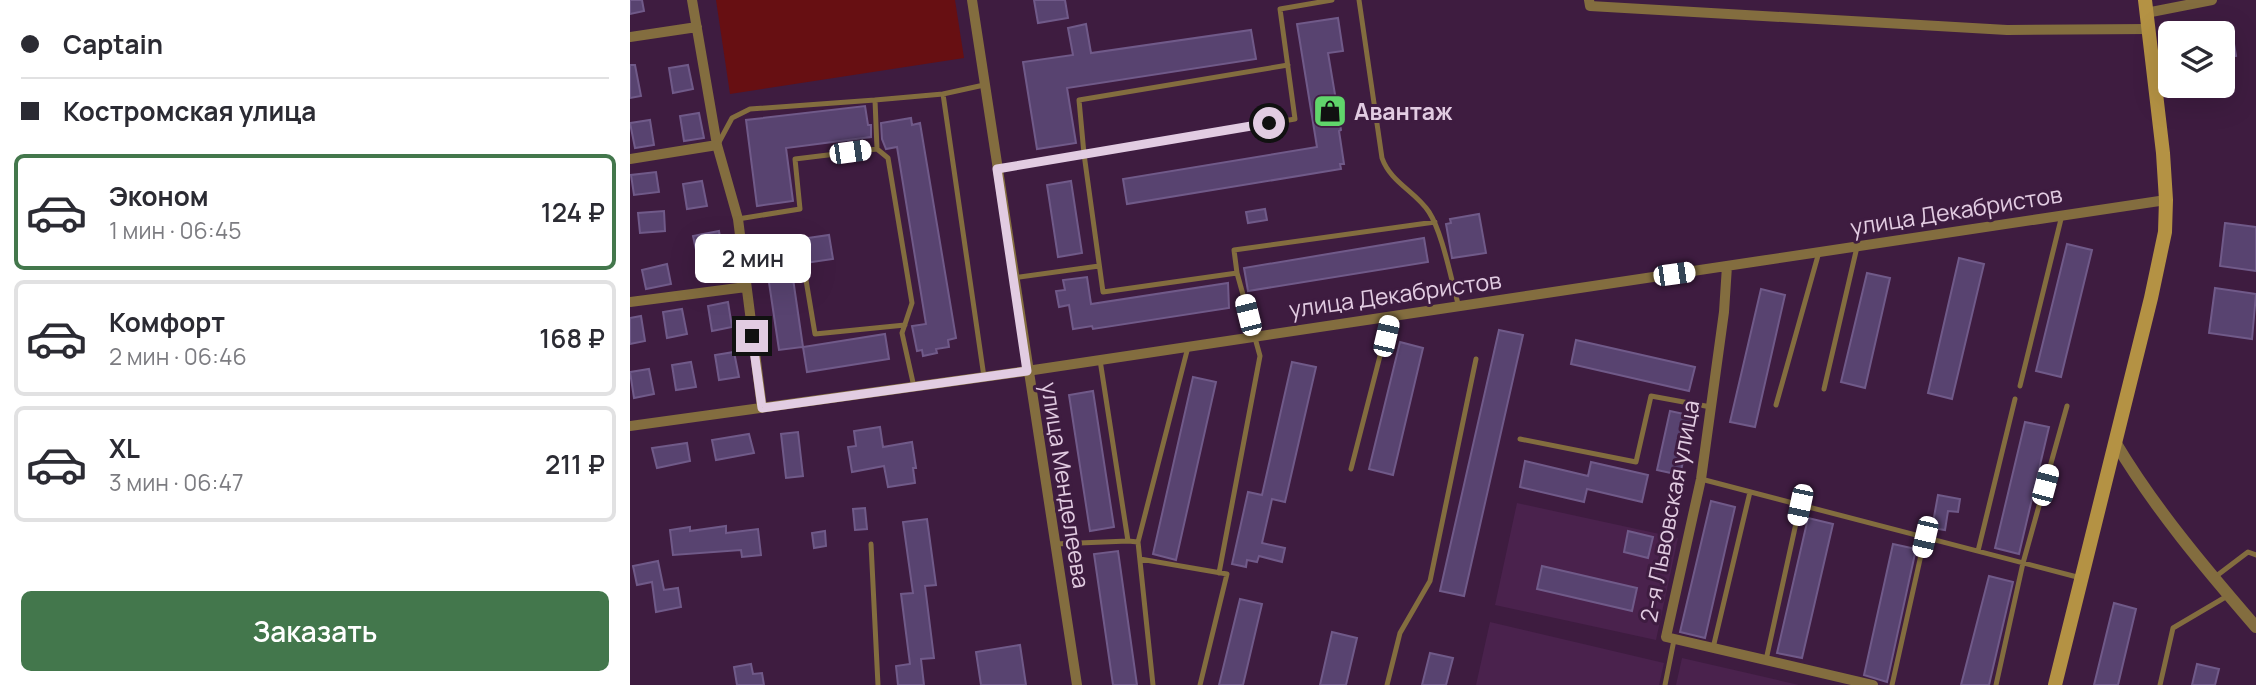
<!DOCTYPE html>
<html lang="ru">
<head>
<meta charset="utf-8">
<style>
	body { margin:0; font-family:Manrope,sans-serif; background:#f2f2f3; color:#2b2b33; height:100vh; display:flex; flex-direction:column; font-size:26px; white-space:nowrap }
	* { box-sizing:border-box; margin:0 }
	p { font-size:23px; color:#7c7c81 }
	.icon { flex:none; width:38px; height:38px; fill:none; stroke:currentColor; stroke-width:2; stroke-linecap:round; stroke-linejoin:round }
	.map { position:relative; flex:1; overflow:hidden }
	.panel { display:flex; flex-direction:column; background:#fff; width:630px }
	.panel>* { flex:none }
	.banner { display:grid; align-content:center; height:154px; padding:0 21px; background:#fff }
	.controls { position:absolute; left:1528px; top:21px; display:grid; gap:14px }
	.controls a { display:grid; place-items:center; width:77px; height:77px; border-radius:10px; background:#fff; box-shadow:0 7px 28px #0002; font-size:35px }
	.end { position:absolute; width:32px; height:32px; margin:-16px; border:9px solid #e2cce2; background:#111; box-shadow:0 0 0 4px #111 }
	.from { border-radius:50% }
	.bubble { position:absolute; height:49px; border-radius:10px; background:#fff; box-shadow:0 7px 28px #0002; font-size:23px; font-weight:600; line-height:49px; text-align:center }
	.car { position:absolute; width:21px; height:42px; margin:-21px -10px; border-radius:9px; box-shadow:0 0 5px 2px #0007; background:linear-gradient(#fff 24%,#345 0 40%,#fff 0 76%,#345 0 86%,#fff 0) }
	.banner b { display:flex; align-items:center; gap:24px; height:66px; font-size:26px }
	.banner b+b { border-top:2px solid #e1e1e2 }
	.banner i { width:18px; height:18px; background:#2b2b33 }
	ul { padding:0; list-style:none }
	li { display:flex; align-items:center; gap:21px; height:116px; margin:0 14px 10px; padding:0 7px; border:4px solid #e1e1e2; border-radius:10px }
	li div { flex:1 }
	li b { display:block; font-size:26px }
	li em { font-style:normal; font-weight:600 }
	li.current { border-color:#43774c }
	li>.icon { width:63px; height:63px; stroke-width:1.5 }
	.action { display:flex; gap:14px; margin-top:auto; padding:14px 21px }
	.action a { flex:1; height:80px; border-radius:10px; background:#43774c; color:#fff; font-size:28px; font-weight:600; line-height:80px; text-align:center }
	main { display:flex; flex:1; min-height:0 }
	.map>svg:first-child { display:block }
</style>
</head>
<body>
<main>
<section class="panel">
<div class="banner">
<b><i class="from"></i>Captain</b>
<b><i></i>Костромская улица</b>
</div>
<ul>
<li class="current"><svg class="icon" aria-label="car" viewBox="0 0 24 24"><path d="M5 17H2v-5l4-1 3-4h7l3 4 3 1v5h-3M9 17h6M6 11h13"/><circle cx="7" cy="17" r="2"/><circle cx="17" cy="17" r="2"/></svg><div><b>Эконом</b><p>1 мин · 06:45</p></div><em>124 ₽</em></li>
<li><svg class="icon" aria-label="car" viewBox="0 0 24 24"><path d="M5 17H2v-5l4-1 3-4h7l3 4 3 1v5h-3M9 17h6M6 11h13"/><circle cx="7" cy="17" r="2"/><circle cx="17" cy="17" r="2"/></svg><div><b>Комфорт</b><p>2 мин · 06:46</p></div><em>168 ₽</em></li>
<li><svg class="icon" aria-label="car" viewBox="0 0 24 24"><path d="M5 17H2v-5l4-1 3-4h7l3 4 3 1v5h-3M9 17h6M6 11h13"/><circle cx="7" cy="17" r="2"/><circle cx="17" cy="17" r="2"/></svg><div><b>XL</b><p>3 мин · 06:47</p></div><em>211 ₽</em></li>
</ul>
<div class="action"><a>Заказать</a></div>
</section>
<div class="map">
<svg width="1626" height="685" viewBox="0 0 1626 685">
	<rect width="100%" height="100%" fill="#3e1c40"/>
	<path fill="#4a224d" d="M887 503 1048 538 1026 640 865 605Z
		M860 622 1034 663 1029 685H846Z
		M1052 658 1169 685H1046Z"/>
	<path fill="#670f12" d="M86 0H325L334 58 100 94Z"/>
	<path fill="#584370" stroke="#705a89" stroke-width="2" d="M0 0H12L14 11 0 14Z
		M404 0H435L438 18 408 23Z
		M708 18 713 51 698 53 711 130 709 131 714 164H710L711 169 497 204 493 179 687 147 667 24Z
		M456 24 461 53 621 30 626 59 437 88 446 143 407 149 393 62 443 55 438 28Z
		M1603 38 1606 56 1592 58V40Z
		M0 65H5L11 96 0 98Z
		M58 65 63 89 43 93 39 68Z
		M235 106 238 125H241V137L156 148 163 201 127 206 116 120Z
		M69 113 74 138 54 141 50 116Z
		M281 118 282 125 290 123 326 338 318 340 319 347 306 349 307 353 293 356 292 350 287 351 282 326 296 324 267 147 256 149 252 139 251 123Z
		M20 120 24 145 5 148 0 123Z
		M26 172 29 192 4 195 1 175Z
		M72 181 77 206 57 209 53 184Z
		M441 181 452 253 428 257 417 185Z
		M635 209 637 220 618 223 616 212Z
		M34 211 35 231 10 233 8 213Z
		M849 214 856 253 822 258 816 224 821 223 820 219Z
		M1595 223 1626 227V271L1590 266Z
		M89 231 93 255 68 259 63 236Z
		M199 235 203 259 161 265 157 241Z
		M794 238 798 262 618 291 614 268Z
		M1437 244 1462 250 1431 377 1406 371Z
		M1329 258 1354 264 1322 399 1298 393Z
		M37 264 41 284 16 289 12 270Z
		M161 265 173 347 149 350 137 269Z
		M1237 273 1260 278 1235 388 1211 382Z
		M457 277 461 304 598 283 599 308 463 329 462 326 443 329 439 305 429 307 426 291 435 290 433 280Z
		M1585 288 1626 294 1622 339 1579 333Z
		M1131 289 1155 295 1125 427 1100 422Z
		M98 302 102 327 82 331 78 306Z
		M52 309 57 334 37 338 33 312Z
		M11 316 15 341 0 344V318Z
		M869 330 893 335 834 596 810 591Z
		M255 334 259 359 177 372 173 347Z
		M946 340 1065 367 1059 391 941 364Z
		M770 342 793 348 763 475 739 469Z
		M104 352 109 377 89 380 85 355Z
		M61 362 66 387 46 390 42 365Z
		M662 362 686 367 655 502 642 499 632 543 655 548 652 562 629 556 627 562 617 560 616 567 602 564 618 492 632 495Z
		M19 369 24 394 4 398 0 372Z
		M563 377 586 382 546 560 523 554Z
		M463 391 484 527 460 531 439 395Z
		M1040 411 1063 416 1050 475 1027 470Z
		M1395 422 1419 427 1389 554 1365 548Z
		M250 427 253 447 282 442 286 468H283L285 483 258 487 254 466 222 472 218 447 226 446 224 431Z
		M168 432 173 476 156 478 151 434Z
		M119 434 124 453 86 460 82 440Z
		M57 443 60 461 27 468 22 448Z
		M895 461 958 476 961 462 1018 475 1012 502 957 489 954 502 890 487Z
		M1308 495 1330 499 1328 512 1318 511 1315 530 1302 528Z
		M1081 501 1105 507 1075 638 1050 632Z
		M235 508 237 529 225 530 223 509Z
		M1178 518 1203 524 1172 658 1147 653Z
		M297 519 306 585 295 586 304 658 291 659 294 685H268L266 666 280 664 271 594 283 593 273 522Z
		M96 526V533L128 529 131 555 112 557 111 550 43 555 40 530 60 527V531Z
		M195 531 196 546 184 548 182 533Z
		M998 531 1023 537 1018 558 994 552Z
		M1263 544 1286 549 1257 682 1234 675Z
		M488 551 507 685H483L464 554Z
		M28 561 34 590 48 588 51 607 26 612 22 582 7 585 3 566Z
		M912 566 1007 588 1002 611 907 589Z
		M1359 576 1383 582 1359 685H1331Z
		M610 599 632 604 613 685H589Z
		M1484 603 1506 609 1488 685H1464Z
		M702 632 727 638 716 685H690Z
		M390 645 396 685H351L346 652Z
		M800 653 823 658 816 685H792Z
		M121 664 123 674 132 673 134 685H107L104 667Z
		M1567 664 1589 669 1585 685H1562Z"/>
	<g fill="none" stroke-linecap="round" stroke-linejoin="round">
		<path stroke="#836d3f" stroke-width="5" d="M729 0 752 158C761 183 785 191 799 212 813 234 821 280 829 307
			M88 144 102 118 120 109 245 100
			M247 149 245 100 313 94
			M367 169 665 119 650 9 702 0
			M108 219 170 209 165 159 247 149 258 158 282 303 272 333 284 387
			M607 273 604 250 805 222
			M175 274 185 334 275 325
			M383 278 469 266
			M470 360 498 541 508 542
			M354 377 313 94 354 85
			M1390 386 1432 215
			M1194 389 1227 247
			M1146 405 1189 252
			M890 439 1006 462 1021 396 1081 407
			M721 469 760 317
			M1071 479 1451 578
			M241 544 248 685
			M425 544 498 541
			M1348 551 1385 399
			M510 559 597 574 570 685
			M589 573 630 356 607 273 473 292 454 154 449 100 658 65
			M1585 577 1618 552 1626 555
			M1083 648 1120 492
			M1136 660 1170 505
			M523 685 508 542 558 347
			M757 685 770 633 800 581 846 359
			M1035 685 1044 640
			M1262 685 1295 537
			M1366 685 1393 563 1437 406
			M1530 685 1543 628 1599 595"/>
		<path stroke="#836d3f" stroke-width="10" d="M62 0 87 145 108 219 132 408
			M342 0 447 685
			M959 0 960 6 1377 30 1518 29
			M1516 13 1582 0
			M0 37 67 27
			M0 159 87 145
			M1097 266 1094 312 1071 479 1036 637 1243 685
			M0 302 116 287
			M0 426 397 371 1536 200"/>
		<path stroke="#836d3f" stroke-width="12" d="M1485 442C1525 509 1575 568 1626 627"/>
		<path stroke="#b49244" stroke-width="14" d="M1425 685 1521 298 1535 232 1536 200 1533 153 1515 0"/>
	</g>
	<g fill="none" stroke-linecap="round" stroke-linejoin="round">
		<path stroke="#e2cce2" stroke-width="9" d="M122 336 132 408 397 371 367 169 639 123"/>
	</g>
	<defs>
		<g id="shop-square" transform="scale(1.75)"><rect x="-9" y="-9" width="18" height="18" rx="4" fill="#60d56b" stroke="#3e1c40"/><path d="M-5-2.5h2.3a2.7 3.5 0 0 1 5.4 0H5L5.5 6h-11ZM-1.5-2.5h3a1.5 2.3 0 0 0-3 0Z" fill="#111"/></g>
	</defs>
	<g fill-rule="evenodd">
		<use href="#shop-square" x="700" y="111"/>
	</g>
	<g text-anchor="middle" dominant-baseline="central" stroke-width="6" stroke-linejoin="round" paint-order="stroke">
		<g font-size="23" font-weight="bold" fill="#e2cce2" stroke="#3e1c40" text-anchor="start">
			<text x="724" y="111">Авантаж</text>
		</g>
		<g font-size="23" fill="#e2cce2" stroke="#3e1c40">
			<text transform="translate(1326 210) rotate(-9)">улица Декабристов</text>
			<text transform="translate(765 294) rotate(-8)">улица Декабристов</text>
			<text transform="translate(436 485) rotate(81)">улица Менделеева</text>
			<text transform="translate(1039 511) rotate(-79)">2-я Львовская улица</text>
		</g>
	</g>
</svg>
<div class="controls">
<a><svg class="icon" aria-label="layers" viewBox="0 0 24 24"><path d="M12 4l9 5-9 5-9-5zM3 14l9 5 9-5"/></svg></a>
</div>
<i class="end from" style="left:639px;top:123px"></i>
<i class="end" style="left:122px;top:336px"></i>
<div class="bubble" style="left:65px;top:234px;width:116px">2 мин</div>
<i class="car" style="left:220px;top:152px;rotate:82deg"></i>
<i class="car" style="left:1044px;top:274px;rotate:82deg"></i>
<i class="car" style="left:618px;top:315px;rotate:346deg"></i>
<i class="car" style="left:756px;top:336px;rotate:13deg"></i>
<i class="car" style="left:1415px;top:485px;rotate:15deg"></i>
<i class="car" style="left:1170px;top:505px;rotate:192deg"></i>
<i class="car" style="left:1295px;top:537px;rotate:193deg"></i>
</div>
</main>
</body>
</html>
